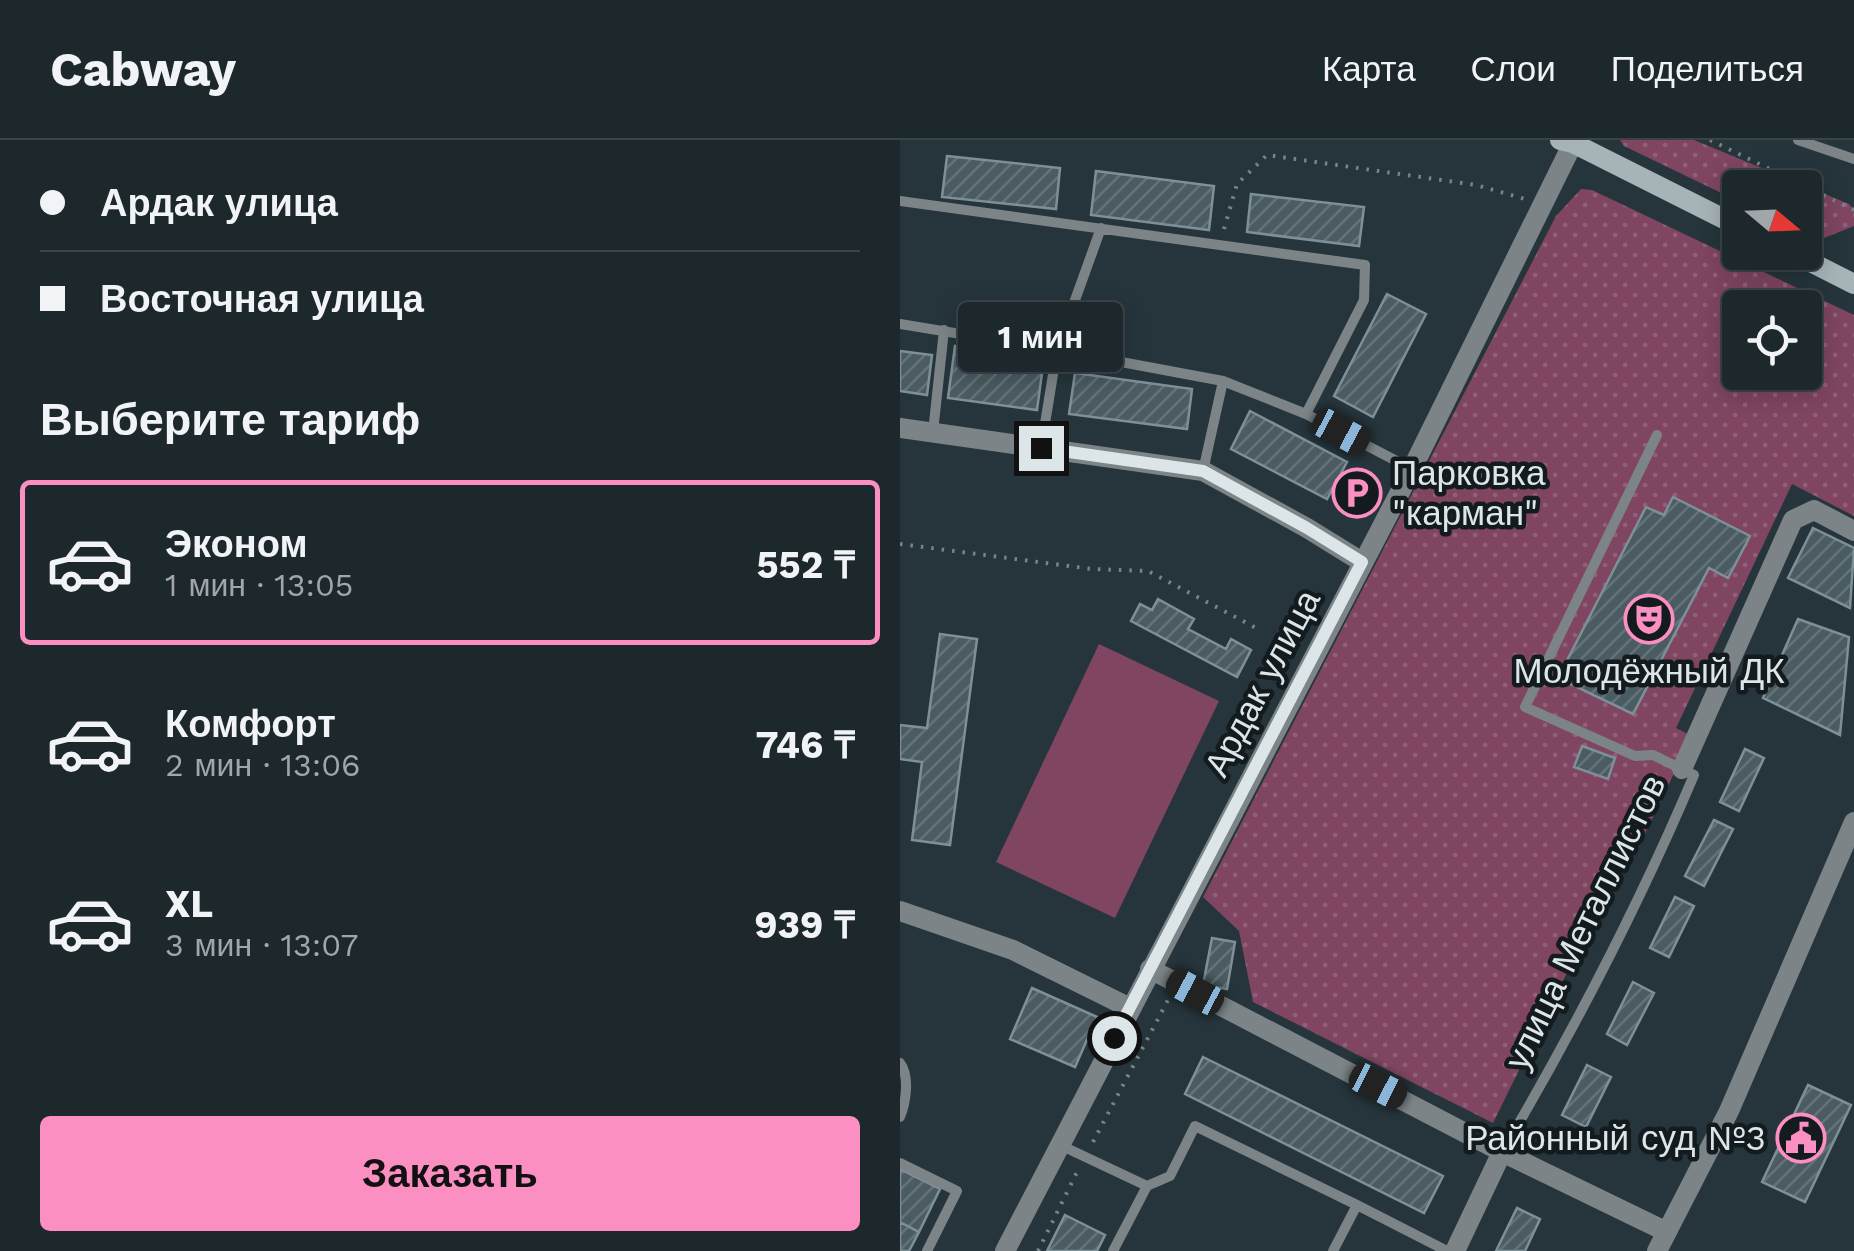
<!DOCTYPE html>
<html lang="ru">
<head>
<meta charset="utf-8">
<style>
	body { margin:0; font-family:"Work Sans",sans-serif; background:#253034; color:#f1f3f6; height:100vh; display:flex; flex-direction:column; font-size:38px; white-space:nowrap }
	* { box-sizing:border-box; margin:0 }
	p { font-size:32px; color:#a0a6a9 }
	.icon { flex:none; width:55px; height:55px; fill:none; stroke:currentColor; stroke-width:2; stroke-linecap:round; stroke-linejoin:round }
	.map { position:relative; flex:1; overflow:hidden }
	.sheet { display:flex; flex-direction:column; background:#1c282c; width:900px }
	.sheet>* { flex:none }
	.top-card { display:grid; align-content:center; height:220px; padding:0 40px; background:#1c282c }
	.needle { width:65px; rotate:109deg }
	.tools { position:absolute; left:822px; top:30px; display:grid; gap:20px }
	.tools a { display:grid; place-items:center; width:100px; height:100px; border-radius:10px; background:#1c282c; box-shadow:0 5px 25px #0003,0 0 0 2px #3a4448; font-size:50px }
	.end { position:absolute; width:45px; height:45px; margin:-22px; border:12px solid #dce6e9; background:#111; box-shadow:0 0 0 5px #111 }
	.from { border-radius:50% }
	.bubble { position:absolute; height:70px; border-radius:10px; background:#1c282c; box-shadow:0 5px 25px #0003,0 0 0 2px #3a4448; font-size:32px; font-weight:700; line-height:70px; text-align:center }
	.car { position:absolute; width:30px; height:60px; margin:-30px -15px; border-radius:12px; box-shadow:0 0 8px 2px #0007; background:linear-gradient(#222 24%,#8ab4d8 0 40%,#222 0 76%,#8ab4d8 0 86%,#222 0) }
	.top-card b { display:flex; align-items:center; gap:35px; height:95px; font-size:38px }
	.top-card b+b { border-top:2px solid #3a4448 }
	.top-card i { width:25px; height:25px; background:#f1f3f6 }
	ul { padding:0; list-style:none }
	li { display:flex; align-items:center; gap:30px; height:165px; margin:0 20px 15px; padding:0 20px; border:5px solid transparent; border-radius:10px }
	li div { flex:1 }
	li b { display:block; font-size:38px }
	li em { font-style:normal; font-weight:700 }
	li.current { border-color:#fc8fc2 }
	li>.icon { width:90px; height:90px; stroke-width:1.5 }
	h2 { padding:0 40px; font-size:45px; line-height:120px }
	.action { display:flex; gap:20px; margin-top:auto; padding:20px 40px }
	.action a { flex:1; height:115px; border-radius:10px; background:#fc8fc2; color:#111; font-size:40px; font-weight:700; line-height:115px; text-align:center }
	header { display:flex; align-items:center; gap:60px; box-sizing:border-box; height:140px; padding:0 50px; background:#1c282c; border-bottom:2px solid #3a4448 }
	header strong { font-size:48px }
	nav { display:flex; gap:55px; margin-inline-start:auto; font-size:35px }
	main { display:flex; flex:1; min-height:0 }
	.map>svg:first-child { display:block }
</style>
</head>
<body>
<header>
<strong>Cabway</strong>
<nav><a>Карта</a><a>Слои</a><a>Поделиться</a></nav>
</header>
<main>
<section class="sheet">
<div class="top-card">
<b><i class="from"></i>Ардак улица</b>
<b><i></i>Восточная улица</b>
</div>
<h2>Выберите тариф</h2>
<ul>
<li class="current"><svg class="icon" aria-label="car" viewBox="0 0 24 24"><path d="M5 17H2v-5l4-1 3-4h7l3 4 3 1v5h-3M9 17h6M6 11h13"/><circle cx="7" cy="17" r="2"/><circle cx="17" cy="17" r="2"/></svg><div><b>Эконом</b><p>1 мин · 13:05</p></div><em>552 ₸</em></li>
<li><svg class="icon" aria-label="car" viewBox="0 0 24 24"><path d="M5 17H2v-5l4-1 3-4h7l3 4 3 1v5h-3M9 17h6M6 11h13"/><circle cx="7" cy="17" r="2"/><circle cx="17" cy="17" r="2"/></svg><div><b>Комфорт</b><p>2 мин · 13:06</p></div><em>746 ₸</em></li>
<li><svg class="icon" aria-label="car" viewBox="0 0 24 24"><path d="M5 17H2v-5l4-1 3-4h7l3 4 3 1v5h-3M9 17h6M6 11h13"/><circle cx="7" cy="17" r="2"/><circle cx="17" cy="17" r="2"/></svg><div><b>XL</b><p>3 мин · 13:07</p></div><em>939 ₸</em></li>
</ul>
<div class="action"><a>Заказать</a></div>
</section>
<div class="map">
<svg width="954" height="1111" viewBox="0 0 954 1111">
	<defs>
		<pattern id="grass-dots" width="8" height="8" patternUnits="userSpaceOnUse" patternTransform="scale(2.5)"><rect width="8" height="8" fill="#7f4561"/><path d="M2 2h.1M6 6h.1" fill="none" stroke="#916078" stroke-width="1.8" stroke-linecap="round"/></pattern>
		<pattern id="building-hatch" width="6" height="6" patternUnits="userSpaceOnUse" patternTransform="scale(2.5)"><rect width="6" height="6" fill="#4a5b61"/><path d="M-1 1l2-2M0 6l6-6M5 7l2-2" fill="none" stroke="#647378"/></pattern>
	</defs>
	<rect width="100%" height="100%" fill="#25353b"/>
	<path fill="url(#grass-dots)" fill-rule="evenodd" d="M720 0H794L949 64 954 70V86L919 100 905 93V48H840V62L724 6Z
		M681 49 692 50 954 175V376L892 344 776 588 792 596 740 704 726 713 593 983 353 862 339 791 303 757 656 76ZM840 168H905V232H840Z"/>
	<path fill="#7f4561" d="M199 504 319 561 215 778 96 722Z"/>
	<path fill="url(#building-hatch)" stroke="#7d9097" stroke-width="2.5" d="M47 16 160 28 156 69 42 57Z
		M196 31 314 46 309 90 191 75Z
		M351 54 464 67 459 106 347 92Z
		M487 154 526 174 473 277 434 256Z
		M55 206 144 218 137 270 48 258Z
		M0 211 32 215 27 255 0 251Z
		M175 233 292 249 287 289 169 274Z
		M350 271 447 322 427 359 331 309Z
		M773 357 850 396 828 438 809 428 733 574 658 538 746 367 764 375Z
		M913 388 954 408 950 468 888 438Z
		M258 459 294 479 288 489 326 509 331 499 351 510 337 537 231 481 240 464 252 470Z
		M898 479 949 497 940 595 863 558Z
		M40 494 77 499 50 705 12 700 22 622 0 619V585L27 588Z
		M682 606 715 618 708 639 674 627Z
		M845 609 864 618 839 671 820 662Z
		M814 680 833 689 804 746 785 736Z
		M775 757 794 766 769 817 750 808Z
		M312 798 335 802 327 849 303 845Z
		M733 842 754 853 727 905 707 894Z
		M132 848 197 877 175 927 110 899Z
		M303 917 543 1036 524 1073 285 954Z
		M687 925 711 937 686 987 662 975Z
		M908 945 951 965 905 1062 862 1042Z
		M0 1029 40 1049 19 1092 0 1082Z
		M0 1029 40 1049 19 1092 0 1082Z
		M617 1068 640 1079 625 1111H596Z
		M165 1075 205 1095 197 1111H147Z
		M0 1082 19 1092 9 1111H0Z
		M0 1082 19 1092 9 1111H0Z"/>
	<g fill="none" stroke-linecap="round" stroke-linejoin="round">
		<path stroke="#778589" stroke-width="4" stroke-dasharray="2.5 8" stroke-linecap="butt" d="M810 0 954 70
			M324 89 337 44 367 15 576 45 625 59
			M0 404 192 429 248 431 358 489
			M193 1002 268 860
			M138 1111 179 1028"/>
		<path stroke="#7c8487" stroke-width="10" d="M898 0 954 19
			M0 61 465 125 464 160 406 274
			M0 184 157 210 201 88
			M33 292 44 190
			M141 308 157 210 323 241 406 274 512 329
			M303 331 323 241
			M0 923C10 936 6 962 0 977
			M160 1005 247 1046 213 1111
			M602 1012C674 890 739 765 794 635L753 615 735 616 625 567 757 295
			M0 1023 57 1051 27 1111
			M247 1046 270 1036 295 986 457 1065
			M433 1111 457 1065 547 1111"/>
		<path stroke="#7c8487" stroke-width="20" d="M0 288 303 331 407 388 462 422
			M782 629 893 380 914 370 954 391
			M0 771 113 810 230 868
			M250 829 602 1012 767 1092
			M555 1111 602 1012
			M757 1111 829 971 954 682"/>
		<path stroke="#7c8487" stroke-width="20" d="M105 1111 512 329 673 3"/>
		<path stroke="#a6b3b7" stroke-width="20" d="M660 0 673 3 840 87
			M891 112 954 144"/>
	</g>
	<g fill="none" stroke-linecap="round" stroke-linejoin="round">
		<path stroke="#dce6e9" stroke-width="12" d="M141 308 303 331 407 388 462 422 214 898"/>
	</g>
	<defs>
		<g id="parking-ring" transform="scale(2.5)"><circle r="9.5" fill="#141b1e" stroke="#fc8fc2" stroke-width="1.5"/><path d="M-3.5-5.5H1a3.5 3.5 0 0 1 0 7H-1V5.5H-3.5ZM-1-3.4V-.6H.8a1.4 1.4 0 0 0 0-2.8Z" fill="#fc8fc2"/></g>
		<g id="theatre-ring" transform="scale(2.5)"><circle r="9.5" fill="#141b1e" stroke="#fc8fc2" stroke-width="1.5"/><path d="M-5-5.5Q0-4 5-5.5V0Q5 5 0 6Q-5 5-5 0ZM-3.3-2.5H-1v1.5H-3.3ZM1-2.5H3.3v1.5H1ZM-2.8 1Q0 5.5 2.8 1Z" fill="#fc8fc2"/></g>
		<g id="civic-ring" transform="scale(2.5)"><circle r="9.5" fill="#141b1e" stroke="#fc8fc2" stroke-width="1.5"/><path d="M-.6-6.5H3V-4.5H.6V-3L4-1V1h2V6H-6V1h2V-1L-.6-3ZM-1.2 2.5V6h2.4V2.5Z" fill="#fc8fc2"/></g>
	</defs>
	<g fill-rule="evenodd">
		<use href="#parking-ring" x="457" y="353"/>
		<use href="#theatre-ring" x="749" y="479"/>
		<use href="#civic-ring" x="901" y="998"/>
	</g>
	<g text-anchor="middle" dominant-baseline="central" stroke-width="9" stroke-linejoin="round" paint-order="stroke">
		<g font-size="35" fill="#dce6e9" stroke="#141b1e" text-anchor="start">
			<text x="492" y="333">Парковка<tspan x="492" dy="40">"карман"</tspan></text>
			<text x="749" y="531" text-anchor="middle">Молодёжный ДК</text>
			<text x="866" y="998" text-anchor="end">Районный суд №3</text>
		</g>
		<g font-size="35" fill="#dce6e9" stroke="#141b1e">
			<text transform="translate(362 543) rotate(-62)">Ардак улица</text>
			<text transform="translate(685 782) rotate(-64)">улица Металлистов</text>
		</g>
	</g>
</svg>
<div class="tools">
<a><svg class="needle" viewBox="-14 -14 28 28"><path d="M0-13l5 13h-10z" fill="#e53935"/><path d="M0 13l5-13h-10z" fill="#a0a6a9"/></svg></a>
<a><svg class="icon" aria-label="locate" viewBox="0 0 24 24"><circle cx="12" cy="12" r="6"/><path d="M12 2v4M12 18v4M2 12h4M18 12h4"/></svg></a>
</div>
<i class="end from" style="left:214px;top:898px"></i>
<i class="end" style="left:141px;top:308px"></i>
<div class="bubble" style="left:58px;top:162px;width:165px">1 мин</div>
<i class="car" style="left:441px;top:292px;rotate:118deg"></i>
<i class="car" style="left:295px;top:852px;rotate:298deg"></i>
<i class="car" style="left:478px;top:946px;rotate:117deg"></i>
</div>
</main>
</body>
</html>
